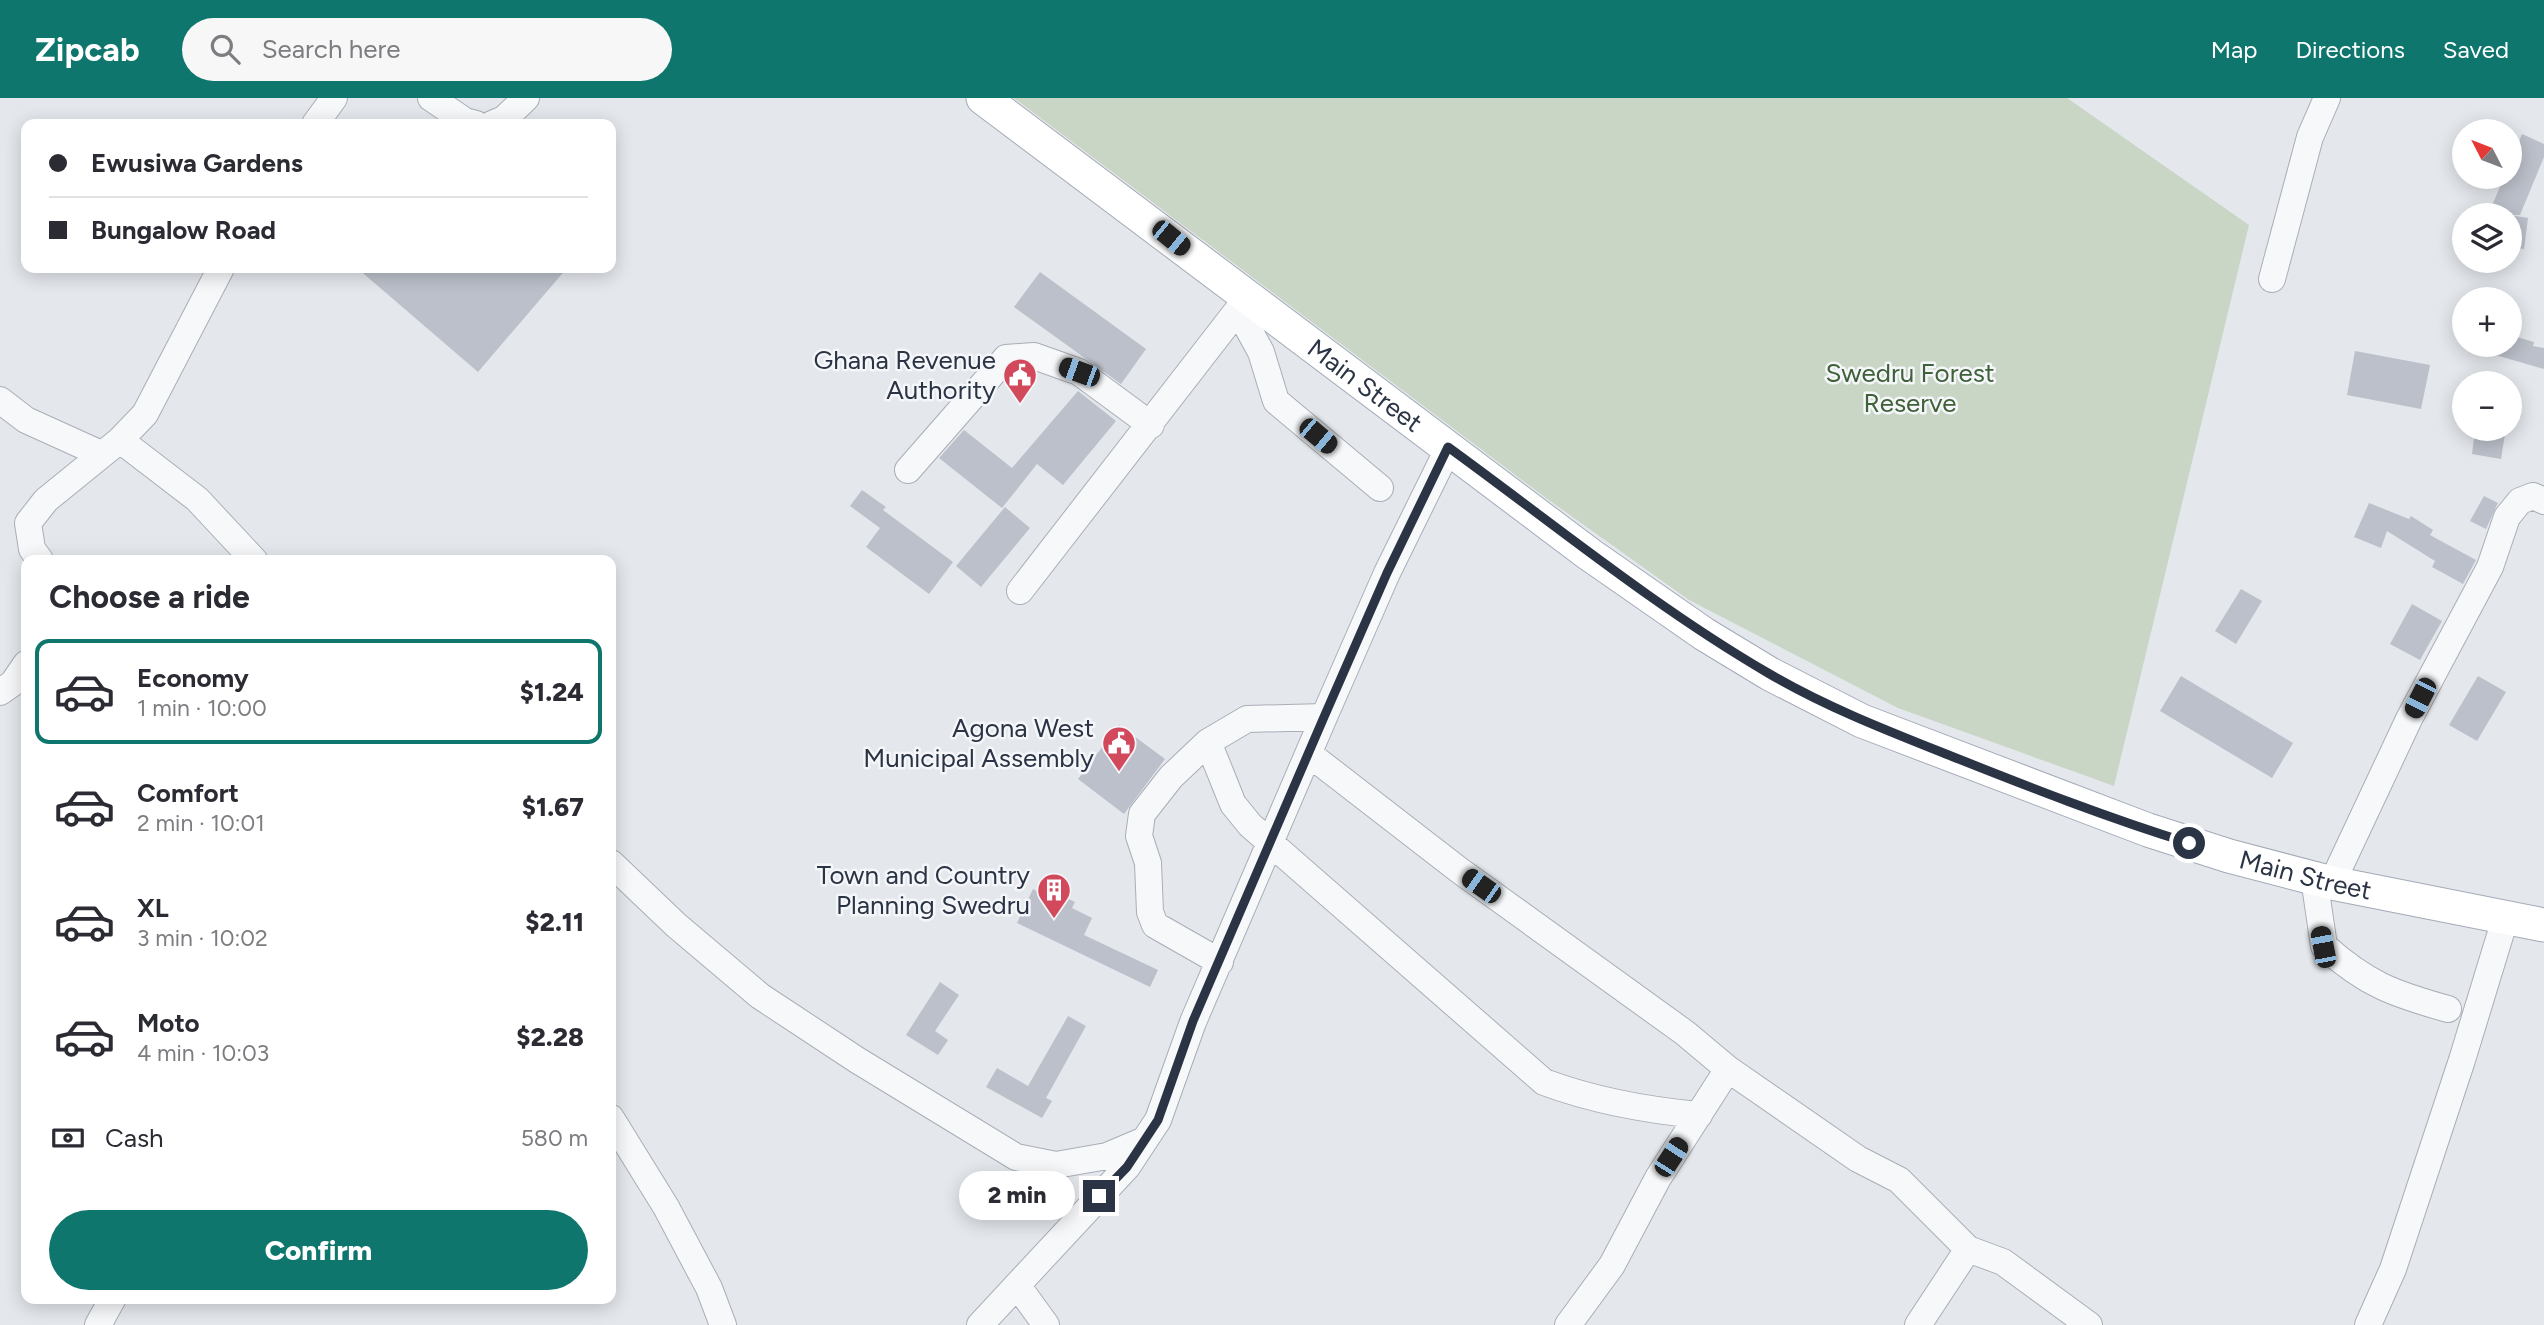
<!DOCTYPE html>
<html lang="en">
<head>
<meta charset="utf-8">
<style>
	body { margin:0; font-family:Figtree,sans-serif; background:#f7f7f7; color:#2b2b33; height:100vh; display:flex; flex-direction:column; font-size:26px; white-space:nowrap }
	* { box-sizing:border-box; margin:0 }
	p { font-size:23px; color:#7c7c81 }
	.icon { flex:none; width:38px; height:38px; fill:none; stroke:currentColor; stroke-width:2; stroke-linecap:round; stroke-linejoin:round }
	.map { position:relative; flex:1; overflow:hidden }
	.drawer { position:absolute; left:21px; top:457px; width:595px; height:749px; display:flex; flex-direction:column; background:#fff; border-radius:14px; box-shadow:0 4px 18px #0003 }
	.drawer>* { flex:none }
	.banner { position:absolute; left:21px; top:21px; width:595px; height:154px; border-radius:14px; box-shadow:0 4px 18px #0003; display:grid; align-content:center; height:154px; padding:0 28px; background:#fff }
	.needle { width:46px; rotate:312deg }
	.buttons { position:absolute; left:2452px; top:21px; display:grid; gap:14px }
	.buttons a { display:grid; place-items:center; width:70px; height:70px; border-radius:50%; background:#fff; box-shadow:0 4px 18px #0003; font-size:35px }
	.end { position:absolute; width:32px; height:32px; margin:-16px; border:9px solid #2b3445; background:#fff; box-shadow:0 0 0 4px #fff }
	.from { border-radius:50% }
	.bubble { position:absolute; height:49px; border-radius:24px; background:#fff; box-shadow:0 4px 18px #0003; font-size:23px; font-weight:800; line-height:49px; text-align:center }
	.car { position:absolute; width:21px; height:42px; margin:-21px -10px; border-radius:9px; box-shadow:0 0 5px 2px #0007; background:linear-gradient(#222 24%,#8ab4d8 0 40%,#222 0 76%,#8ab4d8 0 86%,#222 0) }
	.banner b { display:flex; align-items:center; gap:24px; height:66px; font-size:26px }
	.banner b+b { border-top:2px solid #e1e1e2 }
	.banner i { width:18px; height:18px; background:#2b2b33 }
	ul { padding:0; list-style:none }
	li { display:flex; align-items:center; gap:21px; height:105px; margin:0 14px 10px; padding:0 14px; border:4px solid transparent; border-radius:14px }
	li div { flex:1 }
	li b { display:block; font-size:26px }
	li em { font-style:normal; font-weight:800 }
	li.current { border-color:#0f766e }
	li>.icon { width:63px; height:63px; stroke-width:1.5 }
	h2 { padding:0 28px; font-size:32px; line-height:84px }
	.pay { display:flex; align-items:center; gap:18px; height:77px; padding:0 28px; font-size:26px }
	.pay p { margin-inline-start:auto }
	.button { display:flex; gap:14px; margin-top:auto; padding:14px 28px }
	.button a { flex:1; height:80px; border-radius:42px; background:#0f766e; color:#fff; font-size:28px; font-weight:800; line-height:80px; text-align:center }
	header { display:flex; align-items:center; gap:42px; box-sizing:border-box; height:98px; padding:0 35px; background:#0f766e; color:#fff }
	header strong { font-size:33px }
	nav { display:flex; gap:38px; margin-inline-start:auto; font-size:24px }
	.search { width:490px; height:63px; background:#f7f7f7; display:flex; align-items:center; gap:18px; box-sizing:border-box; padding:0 24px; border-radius:38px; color:#7c7c81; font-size:26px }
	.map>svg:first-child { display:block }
</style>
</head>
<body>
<header>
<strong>Zipcab</strong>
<div class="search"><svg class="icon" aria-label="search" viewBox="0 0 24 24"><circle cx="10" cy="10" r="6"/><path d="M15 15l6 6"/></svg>Search here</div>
<nav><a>Map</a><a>Directions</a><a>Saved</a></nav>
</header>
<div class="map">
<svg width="2544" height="1227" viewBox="0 0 2544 1227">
	<rect width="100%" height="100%" fill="#e4e7ec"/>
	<path fill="#c9d6c5" d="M1014 0H2067L2249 127 2114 688 1898 610 1689 502 1546 400Z"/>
	<path fill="#bbc0ca" d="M2522 36 2544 46V59L2520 117H2510L2528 120 2524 151 2510 149V117H2488L2504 79H2510V66Z
		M357 170H567L478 274Z
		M1040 174 1146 251 1121 286 1014 209Z
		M2510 237 2534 244 2533 248 2544 250V271L2475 251 2476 247H2510Z
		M2355 253 2430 267 2421 311 2347 297Z
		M1078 293 1116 323 1063 387 1037 366 1002 410 939 360 964 332 1012 370Z
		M2475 332 2505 336 2501 361 2472 356Z
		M862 392 886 409 883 412 953 464 929 496 866 449 880 430 850 408Z
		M2484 398 2498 405 2486 431 2470 423Z
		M2369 405 2409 421 2411 418 2433 432 2430 437 2476 462 2463 486 2432 469 2435 463 2387 433 2381 450 2354 439Z
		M1005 409 1030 430 981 489 956 468Z
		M2241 491 2262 503 2236 546 2215 533Z
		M2412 506 2442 523 2420 562 2390 546Z
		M2181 578 2293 645 2272 680 2160 613Z
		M2478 578 2506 594 2477 643 2449 627Z
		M1119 627 1165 661 1124 716 1078 681Z
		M1033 791 1057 803 1060 797 1075 804 1072 810 1092 820 1084 837 1158 872 1150 889 1017 825Z
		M940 884 959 897 935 933 948 942 938 957 906 937Z
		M1068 918 1086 928 1046 1000 1052 1003 1042 1020 986 989 997 970 1028 988Z"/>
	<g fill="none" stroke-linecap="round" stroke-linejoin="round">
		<g stroke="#a9aeb7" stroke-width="28">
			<path id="minor" d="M431 0 465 23 476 26
				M315 26 334 0
				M492 26 504 21 526 0
				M2272 181 2310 39 2327 0
				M1238 212 1261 254 1276 303 1380 390
				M0 302 26 322 101 356
				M120 342 197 401 254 462
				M908 372 1006 260 1034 258 1079 274 1151 327
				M40 462 32 451 28 425 46 402 120 342 145 316 221 170
				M1020 493 1247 200
				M0 594 13 585 26 566
				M1208 644 1233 706 1250 727 1544 984C1595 1003 1645 1012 1699 1017
				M1309 656 1459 772 1685 935 1728 971 1858 1061 1899 1082 1968 1151 2003 1164 2089 1227
				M611 765 676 827 760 898 857 962 1016 1059 1056 1067 1107 1058 1145 1042
				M2314 780 2324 848C2366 886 2394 896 2448 911
				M2332 785 2409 621 2490 469 2507 419 2520 403 2533 398 2544 403
				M1220 864 1155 827 1150 814 1148 765 1139 738 1142 716 1171 679 1208 644 1247 621 1324 619
				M611 1020 666 1109 709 1190 723 1227
				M1017 1187 1046 1227
				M98 1227 113 1200
				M980 1227 1127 1069 1158 1022 1193 924 1324 619 1387 475 1449 349
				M1568 1227 1612 1167 1658 1080 1728 971
				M1918 1227 1968 1151
				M2368 1227 2393 1171 2462 962 2506 818"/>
		</g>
		<g stroke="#a3abb8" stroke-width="35">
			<g id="major">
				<path id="s1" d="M983 0 1589 456 1704 536 1770 576 1862 623 2148 732 2229 758 2332 785 2544 827"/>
			</g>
		</g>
		<use href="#minor" stroke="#f7f8fa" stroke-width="26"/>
		<use href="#major" stroke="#fff" stroke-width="33"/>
	</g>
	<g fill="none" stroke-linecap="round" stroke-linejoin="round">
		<path stroke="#2b3445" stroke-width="9" d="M1099 1098 1127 1069 1158 1022 1193 923 1324 619 1387 475 1448 349C1554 426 1655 509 1768 575 1826 609 1888 633 1951 658 2029 689 2108 720 2189 745"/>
	</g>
	<defs>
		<g id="civic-pin" transform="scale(1.75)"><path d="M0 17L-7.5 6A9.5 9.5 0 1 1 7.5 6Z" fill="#d1495b" stroke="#f4f6f9"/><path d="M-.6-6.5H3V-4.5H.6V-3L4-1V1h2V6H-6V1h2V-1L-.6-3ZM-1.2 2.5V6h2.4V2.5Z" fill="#fff"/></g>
		<g id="building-pin" transform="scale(1.75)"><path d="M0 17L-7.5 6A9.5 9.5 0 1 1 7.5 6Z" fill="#d1495b" stroke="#f4f6f9"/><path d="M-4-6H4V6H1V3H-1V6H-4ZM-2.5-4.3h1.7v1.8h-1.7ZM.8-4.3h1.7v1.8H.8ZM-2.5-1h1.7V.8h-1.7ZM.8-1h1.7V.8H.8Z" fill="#fff"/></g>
	</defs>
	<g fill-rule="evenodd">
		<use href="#civic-pin" x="1020" y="277"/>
		<use href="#civic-pin" x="1119" y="645"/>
		<use href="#building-pin" x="1054" y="792"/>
	</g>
	<g text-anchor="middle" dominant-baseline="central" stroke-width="5" stroke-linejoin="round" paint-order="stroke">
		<g font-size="26" fill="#2b3445" stroke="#f4f6f9" text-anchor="end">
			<text x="996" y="262">Ghana Revenue<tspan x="996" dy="30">Authority</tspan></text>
			<text x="1094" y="630">Agona West<tspan x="1094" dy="30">Municipal Assembly</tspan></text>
			<text x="1030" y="777">Town and Country<tspan x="1030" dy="30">Planning Swedru</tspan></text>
		</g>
		<g font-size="26" fill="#3f6138" stroke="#f4f6f9">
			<text x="1910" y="275">Swedru Forest<tspan x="1910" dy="30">Reserve</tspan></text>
		</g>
		<g font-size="26" fill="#2b3445" stroke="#f4f6f9">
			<text stroke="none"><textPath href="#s1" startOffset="478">Main Street</textPath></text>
			<text stroke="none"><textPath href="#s1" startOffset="1549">Main Street</textPath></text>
		</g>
	</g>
</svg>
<div class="buttons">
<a><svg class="needle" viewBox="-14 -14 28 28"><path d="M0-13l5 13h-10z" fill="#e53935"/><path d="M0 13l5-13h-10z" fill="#7c7c81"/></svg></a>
<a><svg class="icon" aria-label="layers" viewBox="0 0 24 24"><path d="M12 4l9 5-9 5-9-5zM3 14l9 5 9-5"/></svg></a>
<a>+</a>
<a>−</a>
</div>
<i class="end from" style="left:2189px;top:745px"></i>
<i class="end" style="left:1099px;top:1098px"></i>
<div class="bubble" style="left:959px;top:1073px;width:116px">2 min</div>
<i class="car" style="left:1171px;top:140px;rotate:129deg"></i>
<i class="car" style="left:1079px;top:274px;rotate:290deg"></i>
<i class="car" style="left:1318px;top:338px;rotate:130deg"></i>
<i class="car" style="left:2420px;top:600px;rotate:207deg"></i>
<i class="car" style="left:1481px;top:788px;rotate:305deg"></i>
<i class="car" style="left:2323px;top:849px;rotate:349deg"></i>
<i class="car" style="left:1671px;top:1059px;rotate:33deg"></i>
<div class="banner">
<b><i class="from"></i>Ewusiwa Gardens</b>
<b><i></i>Bungalow Road</b>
</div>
<section class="drawer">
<h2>Choose a ride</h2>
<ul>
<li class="current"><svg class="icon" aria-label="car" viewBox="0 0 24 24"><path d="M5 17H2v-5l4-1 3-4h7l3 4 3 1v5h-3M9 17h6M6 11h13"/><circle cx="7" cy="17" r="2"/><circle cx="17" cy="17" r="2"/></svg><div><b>Economy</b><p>1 min · 10:00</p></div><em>$1.24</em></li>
<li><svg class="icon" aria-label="car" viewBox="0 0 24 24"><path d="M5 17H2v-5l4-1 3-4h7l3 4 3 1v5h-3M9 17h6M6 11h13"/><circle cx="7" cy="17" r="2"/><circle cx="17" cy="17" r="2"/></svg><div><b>Comfort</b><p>2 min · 10:01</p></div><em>$1.67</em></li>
<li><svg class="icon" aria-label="car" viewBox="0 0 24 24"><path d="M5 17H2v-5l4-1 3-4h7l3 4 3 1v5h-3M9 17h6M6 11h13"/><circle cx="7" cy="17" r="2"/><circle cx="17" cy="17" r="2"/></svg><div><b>XL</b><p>3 min · 10:02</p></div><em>$2.11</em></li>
<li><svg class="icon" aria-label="car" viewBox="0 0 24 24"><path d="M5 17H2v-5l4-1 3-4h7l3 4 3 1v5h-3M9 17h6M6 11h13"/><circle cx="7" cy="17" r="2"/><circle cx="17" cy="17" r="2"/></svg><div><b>Moto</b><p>4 min · 10:03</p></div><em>$2.28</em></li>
</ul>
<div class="pay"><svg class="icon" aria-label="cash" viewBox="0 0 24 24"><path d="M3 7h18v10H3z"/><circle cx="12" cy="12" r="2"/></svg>Cash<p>580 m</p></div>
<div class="button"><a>Confirm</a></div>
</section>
</div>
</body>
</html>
